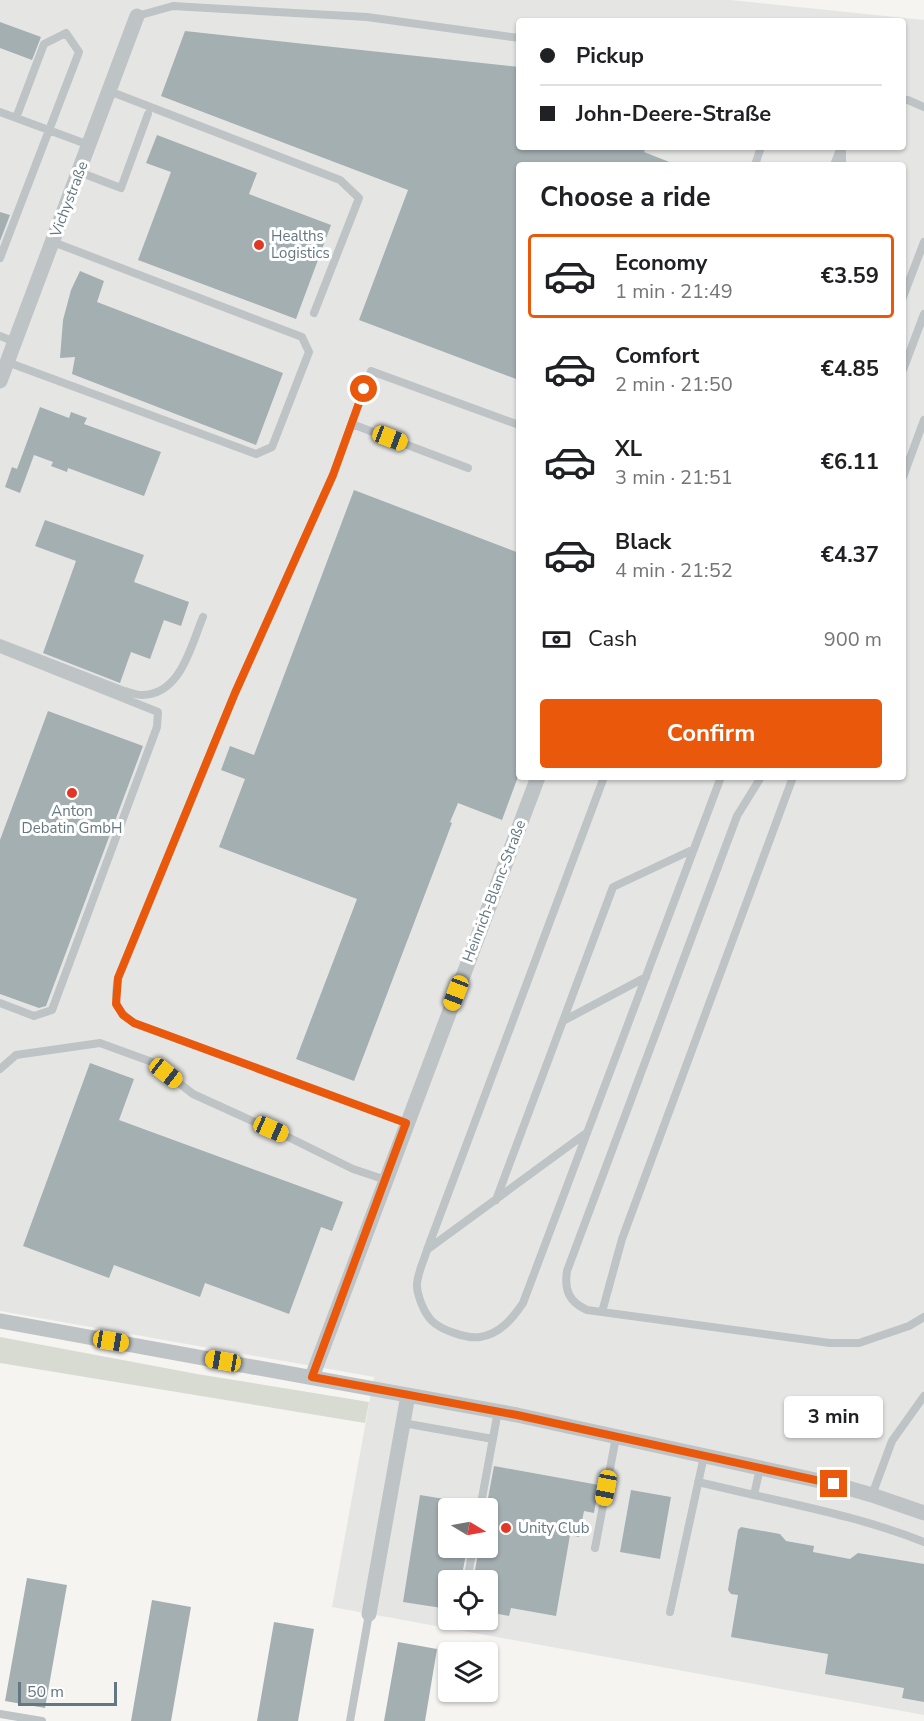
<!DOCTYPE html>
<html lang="en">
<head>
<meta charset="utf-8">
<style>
	body { margin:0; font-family:"Nunito Sans",sans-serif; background:#f6f6f6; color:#202124; height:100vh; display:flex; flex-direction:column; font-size:22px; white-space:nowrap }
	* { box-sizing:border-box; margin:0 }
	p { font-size:20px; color:#757577 }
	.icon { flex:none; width:33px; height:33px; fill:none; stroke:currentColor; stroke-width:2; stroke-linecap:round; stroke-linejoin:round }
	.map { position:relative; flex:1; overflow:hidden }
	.sheet { position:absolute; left:516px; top:162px; width:390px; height:618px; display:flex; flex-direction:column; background:#fff; border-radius:6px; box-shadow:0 2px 4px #0004 }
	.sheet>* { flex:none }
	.hud { position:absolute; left:516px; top:18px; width:390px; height:132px; border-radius:6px; box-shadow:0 2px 4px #0004; display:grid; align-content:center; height:132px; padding:0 24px; background:#fff }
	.needle { width:39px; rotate:100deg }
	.controls { position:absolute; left:438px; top:1498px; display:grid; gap:12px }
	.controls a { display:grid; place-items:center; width:60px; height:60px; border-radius:6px; background:#fff; box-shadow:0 2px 4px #0004; font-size:30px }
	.scale { position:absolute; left:18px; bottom:15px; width:99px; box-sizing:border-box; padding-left:6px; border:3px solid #647881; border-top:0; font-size:16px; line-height:21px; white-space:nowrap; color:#647881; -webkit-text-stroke:4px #fff; paint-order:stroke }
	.end { position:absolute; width:27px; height:27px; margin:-14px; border:8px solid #ea580c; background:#fff; box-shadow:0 0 0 3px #fff }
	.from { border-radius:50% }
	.bubble { position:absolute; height:42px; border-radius:6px; background:#fff; box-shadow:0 2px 4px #0004; font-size:20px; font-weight:700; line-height:42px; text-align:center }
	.car { position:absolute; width:18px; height:36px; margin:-18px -9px; border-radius:8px; box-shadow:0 0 4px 2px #0007; background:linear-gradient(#f5c518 24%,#345 0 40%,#f5c518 0 76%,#345 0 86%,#f5c518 0) }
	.hud b { display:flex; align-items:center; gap:21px; height:57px; font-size:22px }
	.hud b+b { border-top:2px solid #e0e0e0 }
	.hud i { width:15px; height:15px; background:#202124 }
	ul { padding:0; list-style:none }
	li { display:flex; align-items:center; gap:18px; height:84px; margin:0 12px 9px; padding:0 12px; border:3px solid transparent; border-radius:6px }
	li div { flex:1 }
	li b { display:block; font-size:22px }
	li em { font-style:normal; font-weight:700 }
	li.on { border-color:#ea580c }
	li>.icon { width:54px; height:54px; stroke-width:1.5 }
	h2 { padding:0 24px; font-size:27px; line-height:72px }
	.pay { display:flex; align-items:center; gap:15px; height:66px; padding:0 24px; font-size:22px }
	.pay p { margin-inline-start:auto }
	.action { display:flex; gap:12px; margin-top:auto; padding:12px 24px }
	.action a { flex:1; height:69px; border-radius:6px; background:#ea580c; color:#fff; font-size:24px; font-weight:700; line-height:69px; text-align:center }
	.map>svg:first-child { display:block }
</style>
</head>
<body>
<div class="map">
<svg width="924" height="1721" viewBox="0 0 924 1721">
	<rect width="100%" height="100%" fill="#f5f4f1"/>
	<path fill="#e5e6e4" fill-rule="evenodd" d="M0 0H731L924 20V1715L332 1607 374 1377 0 1311ZM519 21H903V147H519ZM519 165H903V777H519ZM448 1509H488V1548H448ZM448 1581H488V1620H448Z"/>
	<path fill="#d7dbd2" d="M0 1337 197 1374 369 1402 365 1423 0 1363Z"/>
	<path fill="#a4afb2" d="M0 22 41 37 32 60 0 48Z
		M185 31 519 67V147H646L644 152 677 165H519V380L359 320 408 190 161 96Z
		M157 135 257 173 249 194 331 225 296 319 138 260 171 172 146 163Z
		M0 212 10 215 0 241Z
		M80 271 104 281 97 302 283 373 256 445 72 374 75 357 60 358 63 320 71 290Z
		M40 407 69 418 71 412 87 418 84 424 161 452 144 496 68 468 67 472 51 466 53 462 34 455 20 493 5 487 12 467 17 469Z
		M354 490 519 553V774L502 820 458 803 450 822 452 823 354 1081 296 1059 357 899 219 847 245 779 221 770 230 746 254 755Z
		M45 520 144 555 134 582 189 602 181 626 164 620 150 659 131 652 120 683 43 653 76 561 35 546Z
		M48 711 143 746 46 1006 39 1008 0 994V840Z
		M90 1063 134 1079 119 1120 343 1202 332 1231 321 1227 289 1314 205 1283 200 1297 114 1265 109 1278 23 1246Z
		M494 1466 599 1485 594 1513 584 1511 579 1537 570 1535 556 1616 511 1608 509 1616 488 1612V1581H473L479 1548H488L486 1509Z
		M631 1490 671 1497 660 1559 620 1552Z
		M420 1495 469 1503 468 1509H448V1548H467L461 1581H448V1609L403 1602Z
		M741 1527 780 1534 786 1541 814 1546 813 1552 850 1559 858 1553 924 1564V1702L902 1698 904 1688 825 1674 828 1654 731 1637 738 1595 731 1594 728 1590 738 1530Z
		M27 1578 67 1585 45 1708 5 1701Z
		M152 1600 191 1607 171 1721H131Z
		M274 1622 314 1629 298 1721H257Z
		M398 1642 437 1649 425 1721H384Z"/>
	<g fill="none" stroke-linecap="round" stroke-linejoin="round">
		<path stroke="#bec3c5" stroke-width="8" d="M137 16 173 6 207 8 367 17 519 38
			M109 91 340 180 359 198 314 313
			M903 100H908L924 107
			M0 112 89 145
			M755 165 761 147
			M834 165 841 147
			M842 165V151
			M79 172 121 188 148 114
			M0 258 79 52 66 33 44 44 16 118
			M903 297 924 242
			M0 336 15 342
			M7 362 256 454 272 447 309 352 302 337 53 242
			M903 370 924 314
			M352 424 468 468
			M903 477 924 420
			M0 643 124 691C129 692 136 695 142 695 181 695 191 645 203 617
			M0 649 158 712 157 727 52 1010 34 1016 0 1003
			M604 777 427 1250C424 1261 416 1276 417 1287 418 1297 424 1313 432 1321 441 1330 467 1339 480 1337 500 1334 513 1318 523 1303L721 777
			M761 777 737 816 567 1271C564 1290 569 1302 587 1310L830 1343H859L909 1326 924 1317
			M563 1021 646 977
			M0 1069 16 1055 100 1043 152 1062 193 1094 290 1138 353 1169 386 1180
			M407 1123 134 1023C114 1009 114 1001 118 978L235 693 333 475 371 371 519 425
			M496 1200 613 887 694 849
			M428 1249 585 1134
			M602 1312 622 1239 793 777
			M403 1423 493 1439
			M698 1482 754 1495 760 1468
			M754 1495C811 1508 869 1520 924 1542
			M872 1495 892 1441 924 1396
			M480 1509 498 1411
			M595 1548 616 1437
			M467 1581 473 1548
			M670 1612 704 1456
			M0 1714 42 1721
			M350 1721 369 1614"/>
		<path stroke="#bec3c5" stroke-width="15" d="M0 381 137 16
			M0 1321 517 1415 834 1484 872 1495 924 1513
			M312 1377 538 777
			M369 1614 408 1395"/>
	</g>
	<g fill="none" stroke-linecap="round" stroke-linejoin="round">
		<path stroke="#ea580c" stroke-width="8" d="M364 389 333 475 235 693 118 978 116 1004 123 1015 134 1023 406 1123 312 1377 517 1415 834 1484"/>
	</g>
	<g fill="#e03825" stroke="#fff" stroke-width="2">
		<circle cx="259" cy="245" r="6"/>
		<circle cx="72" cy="793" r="6"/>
		<circle cx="506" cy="1528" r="6"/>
	</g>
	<g text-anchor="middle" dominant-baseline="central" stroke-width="6" stroke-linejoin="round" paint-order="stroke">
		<g font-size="15" fill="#647881" stroke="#fff">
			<text transform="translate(69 199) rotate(-69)">Vichystraße</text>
			<text transform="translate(494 891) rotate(-69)">Heinrich-Blanc-Straße</text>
		</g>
		<g font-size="15" fill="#647881" stroke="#fff" text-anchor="start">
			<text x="271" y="236">Healths<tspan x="271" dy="17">Logistics</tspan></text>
			<text x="72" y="811" text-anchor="middle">Anton<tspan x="72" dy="17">Debatin GmbH</tspan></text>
			<text x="518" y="1528">Unity Club</text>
		</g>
	</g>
</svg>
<div class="controls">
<a><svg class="needle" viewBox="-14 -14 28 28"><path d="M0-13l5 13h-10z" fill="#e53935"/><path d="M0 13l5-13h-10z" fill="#757577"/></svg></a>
<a><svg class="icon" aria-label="locate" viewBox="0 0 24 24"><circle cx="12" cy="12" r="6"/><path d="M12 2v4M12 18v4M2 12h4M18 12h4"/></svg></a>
<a><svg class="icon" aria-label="layers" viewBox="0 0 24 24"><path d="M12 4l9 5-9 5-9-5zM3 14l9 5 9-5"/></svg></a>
</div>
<div class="scale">50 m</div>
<i class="end from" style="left:364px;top:389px"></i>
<i class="end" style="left:834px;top:1484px"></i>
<div class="bubble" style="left:784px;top:1396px;width:99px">3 min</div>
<i class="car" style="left:390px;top:438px;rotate:111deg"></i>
<i class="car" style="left:456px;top:993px;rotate:201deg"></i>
<i class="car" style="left:166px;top:1073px;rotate:128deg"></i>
<i class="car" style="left:271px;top:1129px;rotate:114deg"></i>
<i class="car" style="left:111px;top:1341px;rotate:100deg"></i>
<i class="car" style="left:223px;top:1361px;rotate:280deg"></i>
<i class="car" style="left:606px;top:1488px;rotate:191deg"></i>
<div class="hud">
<b><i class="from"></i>Pickup</b>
<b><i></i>John-Deere-Straße</b>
</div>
<section class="sheet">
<h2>Choose a ride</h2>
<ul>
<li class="on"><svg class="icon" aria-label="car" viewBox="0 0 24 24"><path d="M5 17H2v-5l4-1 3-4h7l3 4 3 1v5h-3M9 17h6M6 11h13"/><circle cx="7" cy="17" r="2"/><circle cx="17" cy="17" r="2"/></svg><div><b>Economy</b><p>1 min · 21:49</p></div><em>€3.59</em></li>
<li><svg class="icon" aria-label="car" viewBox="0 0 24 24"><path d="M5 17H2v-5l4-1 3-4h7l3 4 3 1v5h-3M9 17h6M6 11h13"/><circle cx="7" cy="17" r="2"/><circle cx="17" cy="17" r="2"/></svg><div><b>Comfort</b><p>2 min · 21:50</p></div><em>€4.85</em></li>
<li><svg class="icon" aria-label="car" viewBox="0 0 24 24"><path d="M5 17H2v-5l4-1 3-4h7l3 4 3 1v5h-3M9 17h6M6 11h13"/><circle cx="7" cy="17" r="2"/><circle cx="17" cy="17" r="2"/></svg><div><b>XL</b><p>3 min · 21:51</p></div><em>€6.11</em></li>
<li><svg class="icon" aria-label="car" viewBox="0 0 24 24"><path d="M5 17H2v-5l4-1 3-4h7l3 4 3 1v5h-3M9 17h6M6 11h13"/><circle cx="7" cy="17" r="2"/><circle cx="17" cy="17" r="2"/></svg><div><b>Black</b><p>4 min · 21:52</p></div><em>€4.37</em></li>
</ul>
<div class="pay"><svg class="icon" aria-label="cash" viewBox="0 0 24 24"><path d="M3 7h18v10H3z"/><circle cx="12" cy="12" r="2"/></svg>Cash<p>900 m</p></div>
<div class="action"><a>Confirm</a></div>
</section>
</div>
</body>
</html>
